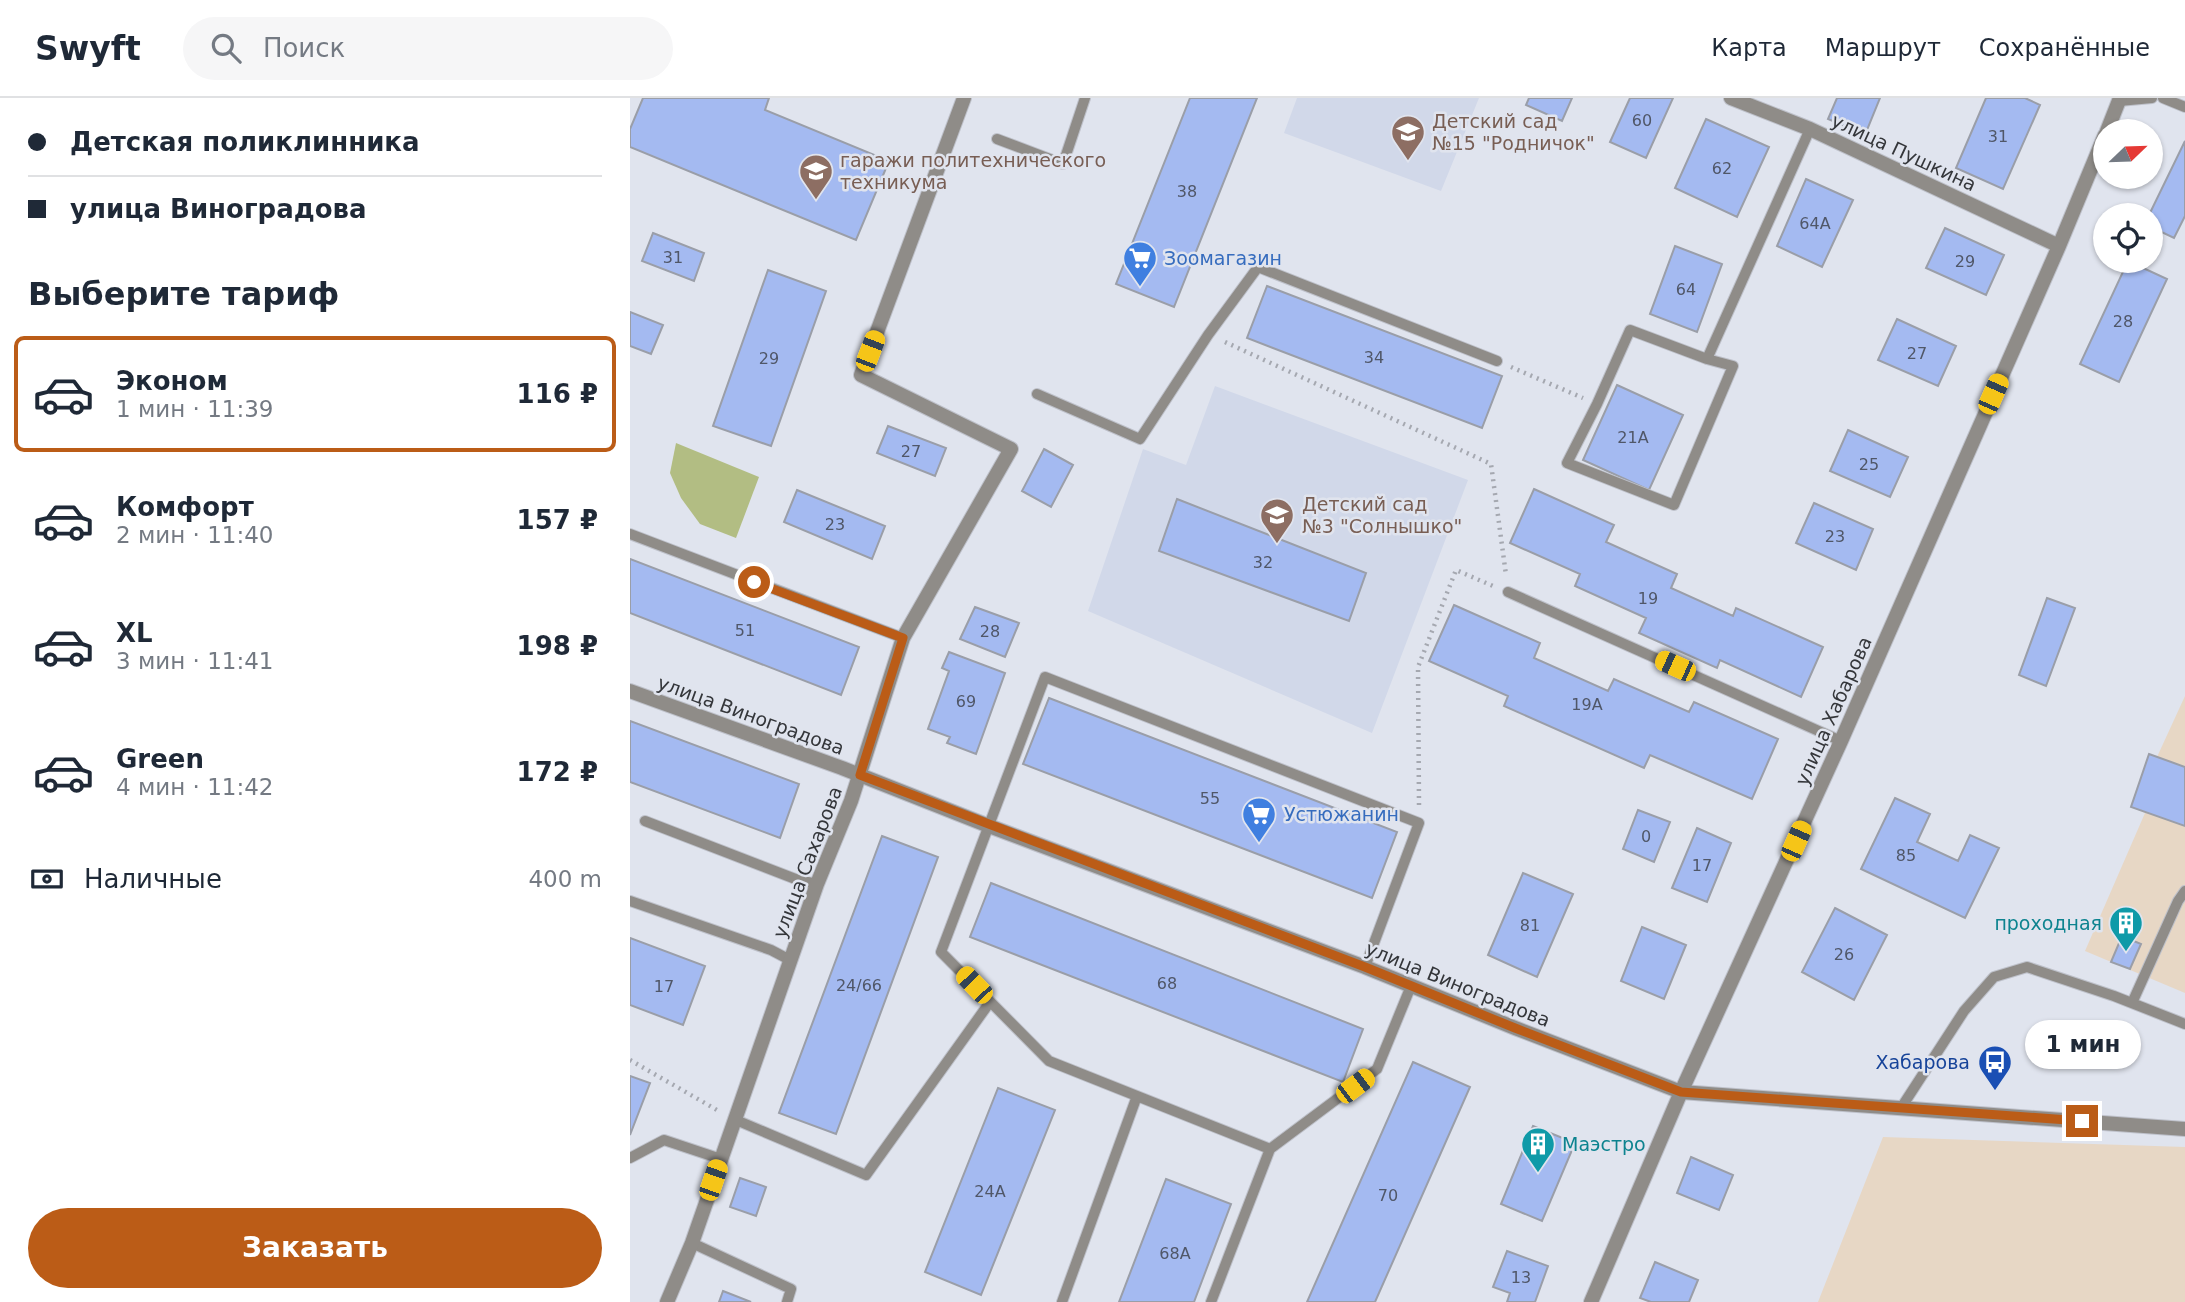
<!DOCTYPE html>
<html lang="ru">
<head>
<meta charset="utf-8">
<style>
	body { margin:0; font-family:"DejaVu Sans",sans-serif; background:#f6f6f7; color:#1f2937; height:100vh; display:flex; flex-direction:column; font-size:26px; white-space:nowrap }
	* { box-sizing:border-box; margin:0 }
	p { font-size:23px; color:#747a83 }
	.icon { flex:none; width:38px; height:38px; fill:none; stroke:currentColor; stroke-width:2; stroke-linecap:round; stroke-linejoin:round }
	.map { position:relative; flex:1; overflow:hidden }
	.sheet { display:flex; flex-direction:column; background:#fff; width:630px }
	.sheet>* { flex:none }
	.banner { display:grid; align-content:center; height:154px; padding:0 28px; background:#fff }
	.needle { width:46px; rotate:67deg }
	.buttons { position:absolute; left:1463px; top:21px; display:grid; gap:14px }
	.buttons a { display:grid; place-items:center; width:70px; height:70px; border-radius:50%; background:#fff; box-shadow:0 2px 5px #0004; font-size:35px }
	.end { position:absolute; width:32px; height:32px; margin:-16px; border:9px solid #bb5c17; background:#fff; box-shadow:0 0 0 4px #fff }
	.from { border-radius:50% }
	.bubble { position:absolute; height:49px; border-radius:24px; background:#fff; box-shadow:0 2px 5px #0004; font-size:23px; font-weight:700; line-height:49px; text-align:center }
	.car { position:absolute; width:21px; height:42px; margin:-21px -10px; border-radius:9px; box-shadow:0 0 5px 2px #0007; background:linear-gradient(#f5c518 24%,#345 0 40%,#f5c518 0 76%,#345 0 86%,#f5c518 0) }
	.banner b { display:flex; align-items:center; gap:24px; height:66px; font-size:26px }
	.banner b+b { border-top:2px solid #e0e1e3 }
	.banner i { width:18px; height:18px; background:#1f2937 }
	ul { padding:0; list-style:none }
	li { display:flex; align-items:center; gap:21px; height:116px; margin:0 14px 10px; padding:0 14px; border:4px solid transparent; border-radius:10px }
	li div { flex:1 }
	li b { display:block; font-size:26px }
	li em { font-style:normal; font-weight:700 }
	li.on { border-color:#bb5c17 }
	li>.icon { width:63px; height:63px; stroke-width:1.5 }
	h2 { padding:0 28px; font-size:32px; line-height:84px }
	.pay { display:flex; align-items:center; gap:18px; height:77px; padding:0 28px; font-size:26px }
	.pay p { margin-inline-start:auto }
	.cta { display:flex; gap:14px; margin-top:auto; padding:14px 28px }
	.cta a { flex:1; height:80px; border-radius:42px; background:#bb5c17; color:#fff; font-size:28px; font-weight:700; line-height:80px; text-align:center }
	header { display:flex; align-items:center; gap:42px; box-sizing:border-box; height:98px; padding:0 35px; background:#fff; border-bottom:2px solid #e0e1e3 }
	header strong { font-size:33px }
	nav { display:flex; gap:38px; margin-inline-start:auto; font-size:24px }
	.search { width:490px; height:63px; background:#f6f6f7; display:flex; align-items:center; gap:18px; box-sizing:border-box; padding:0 24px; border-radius:38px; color:#747a83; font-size:26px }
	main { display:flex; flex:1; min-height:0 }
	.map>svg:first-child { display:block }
</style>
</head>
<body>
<header>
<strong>Swyft</strong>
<div class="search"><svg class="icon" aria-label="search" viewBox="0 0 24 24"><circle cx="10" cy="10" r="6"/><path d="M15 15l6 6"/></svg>Поиск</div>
<nav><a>Карта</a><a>Маршрут</a><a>Сохранённые</a></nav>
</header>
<main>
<section class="sheet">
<div class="banner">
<b><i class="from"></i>Детская поликлинника</b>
<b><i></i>улица Виноградова</b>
</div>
<h2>Выберите тариф</h2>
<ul>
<li class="on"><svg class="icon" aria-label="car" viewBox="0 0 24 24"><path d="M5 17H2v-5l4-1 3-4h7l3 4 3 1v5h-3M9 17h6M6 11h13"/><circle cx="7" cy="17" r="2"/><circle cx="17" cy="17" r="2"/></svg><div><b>Эконом</b><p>1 мин · 11:39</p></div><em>116 ₽</em></li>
<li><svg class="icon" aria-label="car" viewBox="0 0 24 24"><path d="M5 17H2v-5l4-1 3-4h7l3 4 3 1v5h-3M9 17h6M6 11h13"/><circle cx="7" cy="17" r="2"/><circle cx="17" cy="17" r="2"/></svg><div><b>Комфорт</b><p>2 мин · 11:40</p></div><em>157 ₽</em></li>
<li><svg class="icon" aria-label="car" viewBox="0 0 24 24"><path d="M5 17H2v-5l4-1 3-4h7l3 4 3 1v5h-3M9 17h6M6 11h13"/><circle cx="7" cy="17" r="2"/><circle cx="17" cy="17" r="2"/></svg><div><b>XL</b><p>3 мин · 11:41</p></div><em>198 ₽</em></li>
<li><svg class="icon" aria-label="car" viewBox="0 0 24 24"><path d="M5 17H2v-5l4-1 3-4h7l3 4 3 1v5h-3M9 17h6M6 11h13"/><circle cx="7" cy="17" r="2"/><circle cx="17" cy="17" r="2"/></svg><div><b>Green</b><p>4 мин · 11:42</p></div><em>172 ₽</em></li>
</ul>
<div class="pay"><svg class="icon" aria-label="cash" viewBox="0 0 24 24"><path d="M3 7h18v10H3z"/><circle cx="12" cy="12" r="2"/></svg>Наличные<p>400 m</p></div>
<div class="cta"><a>Заказать</a></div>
</section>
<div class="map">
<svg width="1555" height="1204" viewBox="0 0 1555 1204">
	<rect width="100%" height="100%" fill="#e0e4ee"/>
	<path fill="#e7d7c5" d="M1555 598V895L1455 853 1515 715 1501 709 1519 656 1527 659Z
		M1253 1039 1555 1049V1204H1188Z"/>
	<path fill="#d1d8e9" d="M667 0H849L811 93 654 35Z
		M585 288 838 382 742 635 458 513 513 351 556 367Z"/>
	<path fill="#b2bd83" d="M46 345 129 379 106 440 70 426 51 400 40 375Z"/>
	<path fill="#a4baf1" stroke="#9a9ea8" stroke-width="2" d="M13 0H139L135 12 259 63 226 142 0 49V31Z
		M560 0H627L544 209 486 186Z
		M899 0H942L932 23 896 7Z
		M1000 0H1043L1016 60 980 44Z
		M1207 0H1250L1235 37 1198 21Z
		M1356 0H1395L1410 7 1373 91 1326 70Z
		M1076 21 1139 49 1107 119 1045 90Z
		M1555 43V118L1544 140 1521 129 1519 117Z
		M1176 81 1223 102 1192 169 1147 148Z
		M1315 130 1374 157 1356 197 1296 170Z
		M23 135 74 155 64 183 12 163Z
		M1045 148 1092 166 1067 234 1020 216Z
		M1498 163 1537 181 1489 284 1450 266Z
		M138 172 196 193 141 348 83 328Z
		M637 188 872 278 852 330 617 240Z
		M0 214 33 227 21 256 0 248Z
		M1267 221 1326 248 1308 288 1248 262Z
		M987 287 1053 317 1019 392 953 362Z
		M258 328 316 350 305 378 247 355Z
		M1218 332 1278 359 1260 399 1200 373Z
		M414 351 443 367 421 409 392 393Z
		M904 391 984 427 976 444 1047 476 1041 490 1103 518 1106 510 1193 549 1171 599 1090 562 1087 570 1009 535 1016 520 945 488 950 476 880 445Z
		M167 392 255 428 242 461 154 424Z
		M547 401 736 475 719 523 529 453Z
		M1184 405 1243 431 1226 472 1166 445Z
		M0 461 229 549 211 597 0 515Z
		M1417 500 1445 510 1416 588 1389 577Z
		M824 507 910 545 904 560 978 593 984 581 1059 614 1064 604 1148 641 1122 701 1020 657 1014 670 874 608 878 598 799 563Z
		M345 509 389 525 375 559 330 541Z
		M319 554 375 575 346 656 317 645 320 639 298 631 319 573 312 570Z
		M419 600 767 734 742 800 393 666Z
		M0 623 169 686 150 740 0 684Z
		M1519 656 1555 669V728L1501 709Z
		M1265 700 1300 716 1287 744 1328 763 1340 737 1369 750 1335 820 1231 771Z
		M1008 712 1040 724 1024 764 993 751Z
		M1067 730 1101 745 1077 804 1042 790Z
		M252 738 308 759 206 1036 149 1015Z
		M893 775 943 796 907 879 858 857Z
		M361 785 733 931 713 984 340 839Z
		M1205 810 1257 837 1224 902 1172 874Z
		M1012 829 1056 847 1034 901 991 883Z
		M1492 838 1511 846 1500 871 1481 864Z
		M0 840 75 868 53 927 0 907Z
		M783 964 840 989 745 1204H677Z
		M0 978 20 985 0 1037Z
		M368 990 425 1012 351 1197 295 1174Z
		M903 1028 945 1045 912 1123 871 1106Z
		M1061 1059 1103 1077 1089 1112 1047 1095Z
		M110 1080 136 1089 126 1118 100 1109Z
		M536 1081 601 1106 564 1204H489Z
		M877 1153 918 1168 905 1204H877L880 1195 863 1189Z
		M1025 1164 1068 1182 1059 1204H1021L1010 1200Z
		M93 1193 121 1204H89Z"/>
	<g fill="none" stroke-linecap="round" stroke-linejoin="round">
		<g stroke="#bec1ca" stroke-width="12">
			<path id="service" d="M1533 0 1555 9
				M1489 3 1522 0
				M367 41 433 66 455 0
				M1000 232 1077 261 1103 268 1044 407 937 365 967 306Z
				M1077 261 1180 31
				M407 296 510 341 578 237 628 169 867 263
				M0 436 273 540
				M878 494 1211 643
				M15 723 168 782 187 786
				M0 803 141 852 160 862
				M1502 905 1548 803 1555 793
				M1271 1010 1334 913 1364 879 1397 869 1484 898 1555 926
				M106 1022 236 1077 360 904
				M640 1051 419 963 311 854 415 579 789 725 735 869
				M0 1060 34 1042 91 1061
				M62 1145 161 1191 157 1204
				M432 1204 507 998
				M581 1204 640 1051 747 971 781 888"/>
		</g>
		<g stroke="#bec1ca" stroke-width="16">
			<path id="minor" d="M1101 0 1180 31 1429 148
				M1477 33 1490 0
				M37 1204 62 1145 187 786 221 703 273 540 381 351 231 277 334 0
				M961 1204 1051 994 1211 643 1429 148 1475 37"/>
		</g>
		<g stroke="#bec1ca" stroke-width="16">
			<path id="tertiary" d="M0 593 212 670 359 728 735 869 885 930 1051 994 1555 1031"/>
		</g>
		<path stroke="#a5a8b0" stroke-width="4.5" stroke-dasharray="2 5" stroke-linecap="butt" d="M595 244 861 366 876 477
			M881 269 953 300
			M789 707 788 569 826 472 863 488
			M0 962 87 1012"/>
		<use href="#service" stroke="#8f8c88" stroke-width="10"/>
		<use href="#minor" stroke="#8f8c88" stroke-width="14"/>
		<use href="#tertiary" stroke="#8f8c88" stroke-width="14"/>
	</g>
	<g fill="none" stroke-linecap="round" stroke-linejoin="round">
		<path stroke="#bb5c17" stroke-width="9" d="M124 484 273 540 230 677 735 869 885 930 1051 994 1452 1023"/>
	</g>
	<defs>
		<g id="school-pin" transform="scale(1.75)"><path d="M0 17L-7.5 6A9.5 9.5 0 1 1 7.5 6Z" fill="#8d6e63" stroke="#e0e4ee"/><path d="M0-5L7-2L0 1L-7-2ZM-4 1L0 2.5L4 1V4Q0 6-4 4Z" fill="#fff"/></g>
		<g id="university-pin" transform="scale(1.75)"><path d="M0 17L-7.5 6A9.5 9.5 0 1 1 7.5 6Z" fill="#8d6e63" stroke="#e0e4ee"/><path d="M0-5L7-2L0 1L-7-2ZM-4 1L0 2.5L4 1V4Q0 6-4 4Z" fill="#fff"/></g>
		<g id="supermarket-pin" transform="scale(1.75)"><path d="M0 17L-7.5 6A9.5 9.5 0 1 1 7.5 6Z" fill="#3f7fe0" stroke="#e0e4ee"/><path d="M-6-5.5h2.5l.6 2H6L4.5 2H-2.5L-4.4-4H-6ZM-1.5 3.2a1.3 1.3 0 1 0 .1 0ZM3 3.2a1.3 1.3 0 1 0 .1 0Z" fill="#fff"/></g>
		<g id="building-pin" transform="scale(1.75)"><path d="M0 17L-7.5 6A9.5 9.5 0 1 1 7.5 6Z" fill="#0f9aa8" stroke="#e0e4ee"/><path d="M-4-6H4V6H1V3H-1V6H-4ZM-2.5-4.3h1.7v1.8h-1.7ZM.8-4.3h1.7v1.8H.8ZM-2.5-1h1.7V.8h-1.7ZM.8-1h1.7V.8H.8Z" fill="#fff"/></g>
		<g id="bus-pin" transform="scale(1.75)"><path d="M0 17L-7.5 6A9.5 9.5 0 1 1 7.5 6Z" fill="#1a4fb4" stroke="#e0e4ee"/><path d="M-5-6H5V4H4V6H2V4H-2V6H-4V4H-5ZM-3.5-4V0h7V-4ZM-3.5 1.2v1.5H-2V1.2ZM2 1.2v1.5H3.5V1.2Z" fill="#fff"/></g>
	</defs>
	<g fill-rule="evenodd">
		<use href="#school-pin" x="778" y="34"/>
		<use href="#university-pin" x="186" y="73"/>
		<use href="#supermarket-pin" x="510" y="160"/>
		<use href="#school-pin" x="647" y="417"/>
		<use href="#supermarket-pin" x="629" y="716"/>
		<use href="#building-pin" x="1496" y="825"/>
		<use href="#bus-pin" x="1365" y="964"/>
		<use href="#building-pin" x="908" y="1046"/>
	</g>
	<g text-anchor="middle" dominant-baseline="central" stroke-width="5" stroke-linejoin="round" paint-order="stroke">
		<g font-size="16" fill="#505768">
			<text x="1012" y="22">60</text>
			<text x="1368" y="38">31</text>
			<text x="1092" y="70">62</text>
			<text x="557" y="93">38</text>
			<text x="1185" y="125">64А</text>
			<text x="43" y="159">31</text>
			<text x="1335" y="163">29</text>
			<text x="1056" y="191">64</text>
			<text x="1493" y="223">28</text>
			<text x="1287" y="255">27</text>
			<text x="744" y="259">34</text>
			<text x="139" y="260">29</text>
			<text x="1003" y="339">21А</text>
			<text x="281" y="353">27</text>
			<text x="1239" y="366">25</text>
			<text x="205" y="426">23</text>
			<text x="1205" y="438">23</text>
			<text x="633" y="464">32</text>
			<text x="1018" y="500">19</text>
			<text x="115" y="532">51</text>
			<text x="360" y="533">28</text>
			<text x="336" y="603">69</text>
			<text x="957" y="606">19А</text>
			<text x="580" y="700">55</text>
			<text x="1016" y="738">0</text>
			<text x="1276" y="757">85</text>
			<text x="1072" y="767">17</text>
			<text x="900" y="827">81</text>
			<text x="1214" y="856">26</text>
			<text x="537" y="885">68</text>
			<text x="229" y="887">24/66</text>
			<text x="34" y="888">17</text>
			<text x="360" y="1093">24А</text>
			<text x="758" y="1097">70</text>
			<text x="545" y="1155">68А</text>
			<text x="891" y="1179">13</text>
		</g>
		<g font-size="19" fill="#785e54" stroke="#e0e4ee" text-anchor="start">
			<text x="802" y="23">Детский сад<tspan x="802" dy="22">№15 "Родничок"</tspan></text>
			<text x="210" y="62">гаражи политехнического<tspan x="210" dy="22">техникума</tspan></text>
			<text x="672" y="406">Детский сад<tspan x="672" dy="22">№3 "Солнышко"</tspan></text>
		</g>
		<g font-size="19" fill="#34363a" stroke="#e0e4ee">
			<text transform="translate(1274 54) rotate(25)">улица Пушкина</text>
			<text transform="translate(1203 613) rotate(-66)">улица Хабарова</text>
			<text transform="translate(121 617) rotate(20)">улица Виноградова</text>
			<text transform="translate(177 764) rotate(-69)">улица Сахарова</text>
			<text transform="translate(828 886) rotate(22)">улица Виноградова</text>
		</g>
		<g font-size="19" fill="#366cbe" stroke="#e0e4ee" text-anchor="start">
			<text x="534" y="160">Зоомагазин</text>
			<text x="654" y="716">Устюжанин</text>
		</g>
		<g font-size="19" fill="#0d838f" stroke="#e0e4ee" text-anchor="end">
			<text x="1472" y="825">проходная</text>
			<text x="932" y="1046" text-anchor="start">Маэстро</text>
		</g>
		<g font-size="19" fill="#164399" stroke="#e0e4ee" text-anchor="end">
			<text x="1340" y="964">Хабарова</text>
		</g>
	</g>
</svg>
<div class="buttons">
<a><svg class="needle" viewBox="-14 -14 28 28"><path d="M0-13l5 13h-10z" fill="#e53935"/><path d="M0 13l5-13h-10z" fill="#747a83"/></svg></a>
<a><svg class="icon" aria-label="locate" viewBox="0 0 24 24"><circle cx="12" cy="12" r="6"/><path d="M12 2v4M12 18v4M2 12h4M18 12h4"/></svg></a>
</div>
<i class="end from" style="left:124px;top:484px"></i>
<i class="end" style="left:1452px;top:1023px"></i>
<div class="bubble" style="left:1395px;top:922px;width:116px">1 мин</div>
<i class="car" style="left:240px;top:253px;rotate:21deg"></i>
<i class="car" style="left:1363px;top:296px;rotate:24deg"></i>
<i class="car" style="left:1045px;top:568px;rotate:294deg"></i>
<i class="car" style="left:1166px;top:743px;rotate:24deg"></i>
<i class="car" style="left:344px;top:887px;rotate:316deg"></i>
<i class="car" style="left:725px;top:988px;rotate:53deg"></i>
<i class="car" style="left:83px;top:1082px;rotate:19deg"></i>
</div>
</main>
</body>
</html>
